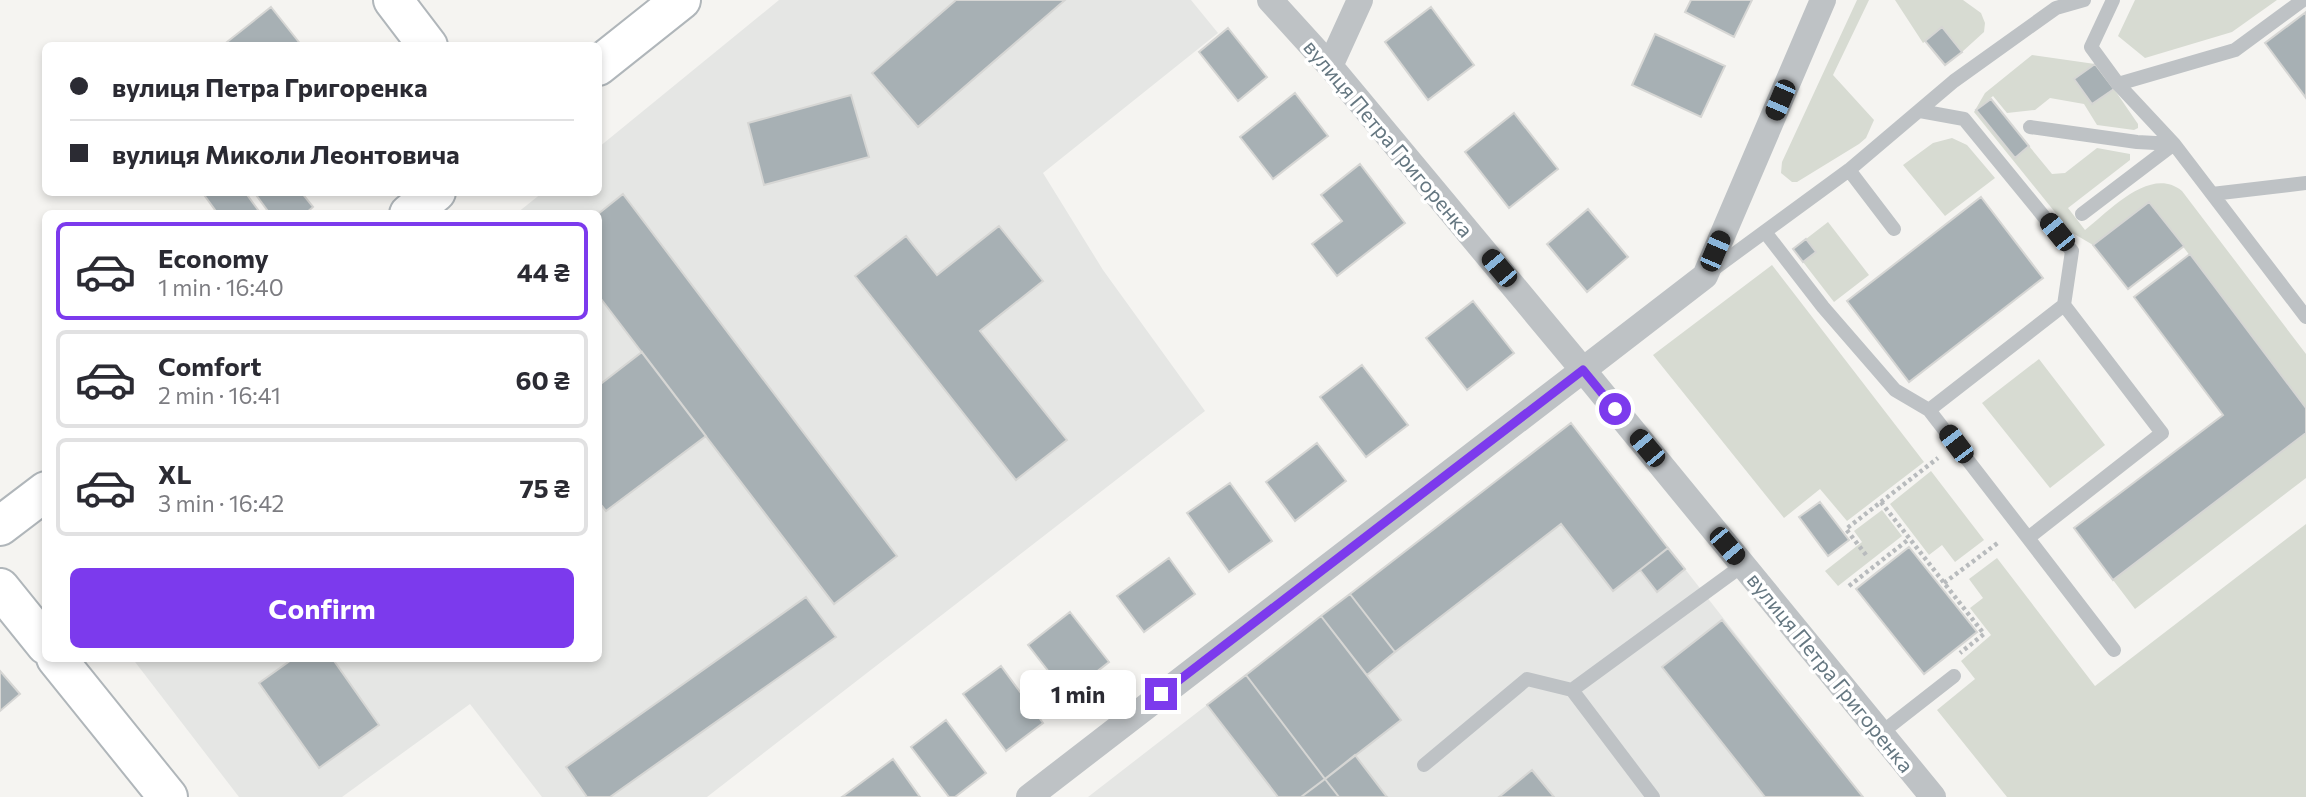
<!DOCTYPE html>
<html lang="en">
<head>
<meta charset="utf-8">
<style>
	body { margin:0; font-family:Commissioner,sans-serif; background:#f7f7f7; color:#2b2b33; height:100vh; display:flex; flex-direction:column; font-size:26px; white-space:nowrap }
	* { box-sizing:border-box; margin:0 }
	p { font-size:23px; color:#7c7c81 }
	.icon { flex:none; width:38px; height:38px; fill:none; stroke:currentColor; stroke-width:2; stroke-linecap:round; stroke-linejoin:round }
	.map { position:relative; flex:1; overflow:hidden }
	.panel { position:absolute; left:42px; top:210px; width:560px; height:452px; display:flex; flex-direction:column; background:#fff; border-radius:10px; box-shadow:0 4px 10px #0003 }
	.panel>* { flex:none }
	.hud { position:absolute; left:42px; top:42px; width:560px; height:154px; border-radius:10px; box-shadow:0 4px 10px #0003; display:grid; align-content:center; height:154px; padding:0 28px; background:#fff }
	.end { position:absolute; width:32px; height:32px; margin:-16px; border:9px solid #7c3aed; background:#fff; box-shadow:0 0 0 4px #fff }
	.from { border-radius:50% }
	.bubble { position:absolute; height:49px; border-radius:10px; background:#fff; box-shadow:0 4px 10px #0003; font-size:23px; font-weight:700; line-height:49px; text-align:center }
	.car { position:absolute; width:21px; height:42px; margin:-21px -10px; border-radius:9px; box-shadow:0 0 5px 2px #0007; background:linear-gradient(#222 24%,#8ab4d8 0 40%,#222 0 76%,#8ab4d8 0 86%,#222 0) }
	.hud b { display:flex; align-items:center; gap:24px; height:66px; font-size:26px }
	.hud b+b { border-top:2px solid #e1e1e2 }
	.hud i { width:18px; height:18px; background:#2b2b33 }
	ul { padding:12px 0 0; list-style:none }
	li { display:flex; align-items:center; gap:21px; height:98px; margin:0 14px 10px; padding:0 14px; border:4px solid #e1e1e2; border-radius:10px }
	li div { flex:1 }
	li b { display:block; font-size:26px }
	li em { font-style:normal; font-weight:700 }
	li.active { border-color:#7c3aed }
	li>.icon { width:63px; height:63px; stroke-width:1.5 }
	.cta { display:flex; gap:14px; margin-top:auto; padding:14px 28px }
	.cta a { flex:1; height:80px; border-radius:10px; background:#7c3aed; color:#fff; font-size:28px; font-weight:700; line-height:80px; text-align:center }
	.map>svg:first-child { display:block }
</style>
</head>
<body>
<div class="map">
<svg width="2306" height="797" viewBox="0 0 2306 797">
	<rect width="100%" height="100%" fill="#f5f4f1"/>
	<path fill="#e5e6e4" d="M779 0H1191L1218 33 1043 173 1103 270 1205 411 707 797H542L470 704 342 797H239L132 658H598V214L517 213 542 193 598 192 599 147Z
		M1571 423 1863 797H1088Z"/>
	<path fill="#d7dbd2" d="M1857 0H1869L1833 75 1874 120 1866 138 1859 144 1797 182H1792L1781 173 1782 162Z
		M1895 0H1963L1981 13 1985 23 1984 32 1962 52 1942 28 1923 43Z
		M2135 0H2277L2232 32 2145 58 2118 36Z
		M2032 55 2095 64 2074 80 2092 104 2114 89 2138 124V128L2134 130 2097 125 2084 104 2050 98 2035 110 2007 113 1993 96 1977 110 2015 158 2029 146 2052 174 2065 173 2097 148 2130 154V160L2068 208 2085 230C2109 211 2151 165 2182 191L2306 354V408L2149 202 2093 245 2071 232 1974 112 1985 93Z
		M1952 138 1967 145 1995 178 1945 216 1903 165 1933 143Z
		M1828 222 1869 275 1834 302 1803 262 1816 252 1806 239Z
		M1772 265 1924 462 1847 521 1820 489 1784 518 1653 355Z
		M2039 359 2105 445 2050 488 1982 403Z
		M2306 433V478L2135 609 2113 580Z
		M1931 471 1984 540 1955 562 1942 545 1929 555 1890 504Z
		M1882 510 1902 536 1838 586 1825 571 1862 542 1854 531Z
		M2306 524V797H2007L1937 710 1975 679 1961 661 1991 635 1970 608 1983 598 1969 579 1997 558 2095 686Z"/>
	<path fill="#a7b0b4" stroke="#d6d6d4" stroke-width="2" d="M956 0H1065L918 127 872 73Z
		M1691 0H1752L1734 37 1685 12Z
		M271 7 302 46H222Z
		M1431 7 1474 65 1428 100 1385 42Z
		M2306 12V98L2265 43Z
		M1942 27 1962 52 1945 65 1925 41Z
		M1228 28 1267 77 1238 101 1199 52Z
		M1655 34 1725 66 1701 117 1632 85Z
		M2095 64 2114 89 2092 104 2074 79Z
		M1295 93 1328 136 1273 179 1240 137Z
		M851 95 869 157 764 185 748 123Z
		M1991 99 2029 146 2015 158 1976 110Z
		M1514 113 1558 169 1509 208 1465 152Z
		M1360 164 1405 223 1337 276 1312 244 1342 221 1321 195Z
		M202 192H245L261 214H218Z
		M254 192H301L313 207 305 214H270Z
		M623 194 897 556 834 604 598 295V214Z
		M1981 197 2043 278 1909 382 1847 301Z
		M2149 202 2184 246 2128 289 2093 245Z
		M1588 209 1628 257 1587 292 1547 244Z
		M999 226 1043 281 980 331 1067 440 1016 480 855 276 906 236 937 275Z
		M1806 239 1816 252 1803 262 1793 249Z
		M2190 254 2306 408V433L2113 580 2074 528 2223 415 2134 297Z
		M1473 301 1514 353 1467 390 1426 338Z
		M642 352 706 436 606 511 598 501V386Z
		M1362 365 1408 425 1366 457 1320 397Z
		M1571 423 1668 548 1613 591 1561 524 1395 652 1350 594Z
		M1317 443 1346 481 1295 521 1266 482Z
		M1230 483 1272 541 1229 572 1187 513Z
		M1820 502 1849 540 1828 556 1799 517Z
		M1909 547 1977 632 1924 674 1856 589Z
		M1668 548 1685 569 1657 592 1640 570Z
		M1169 558 1195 594 1144 632 1117 596Z
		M1350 594 1395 652 1367 675 1321 616Z
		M806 597 836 637 610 797H587L566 767Z
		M1070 612 1109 662 1067 695 1028 645Z
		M1321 616 1401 720 1325 779 1246 675Z
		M1722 620 1863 797H1765L1662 667Z
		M294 658H332L379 725 319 768 259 683Z
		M1001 666 1043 723 1006 751 963 694Z
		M0 671 20 694 0 711Z
		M1246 675 1325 779 1301 797H1278L1207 705Z
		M946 720 986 773 955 797H949L911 747Z
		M1355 755 1387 797H1339L1325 779Z
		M893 759 920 797H842Z
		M1532 770 1554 797H1499Z
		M1325 779 1339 797H1301Z"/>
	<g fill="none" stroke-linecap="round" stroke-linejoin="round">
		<g stroke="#b0b6ba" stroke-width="42">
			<path id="secondary" d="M393 0 428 46
				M598 66 681 0
				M409 214 436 192
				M0 526 46 491
				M0 588 46 645
				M56 658 168 797"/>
		</g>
		<path stroke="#b8bbbd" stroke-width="4.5" stroke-dasharray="3.5 3.5" stroke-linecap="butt" d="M1881 502 1984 634 1960 653
			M1866 555 1846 529 1938 458
			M1944 583 1999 542
			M1849 586 1909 539"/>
		<path stroke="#bec2c5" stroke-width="14" d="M2113 0 2091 47 2118 84 2235 50 2303 0
			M2118 84 2174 144 2306 317
			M1920 111 1964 119 2072 251 2064 305
			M2030 127 2137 142 2174 144
			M1849 170 1894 229
			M2212 194 2306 183
			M2082 214 2174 144
			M1765 232 1823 307 1895 390 1929 410 2028 538 2162 433 2064 305 1929 410
			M1711 271 1849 170 1954 81 2056 8 2084 0
			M2028 538 2114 650
			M1881 733 1954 676
			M1424 765 1527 679 1572 690
			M1653 797 1572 690 1743 565"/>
		<path stroke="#bec2c5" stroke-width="26" d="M1270 0 1330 66 1583 370 1933 797
			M1330 66 1360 0
			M1029 797 1705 276 1823 0"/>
		<use href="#secondary" stroke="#fff" stroke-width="38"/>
	</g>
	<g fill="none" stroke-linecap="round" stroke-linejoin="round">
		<path stroke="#7c3aed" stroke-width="9" d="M1161 694 1583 370 1615 409"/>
	</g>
	<g text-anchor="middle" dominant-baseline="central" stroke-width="7" stroke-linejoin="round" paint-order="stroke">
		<g font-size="21" fill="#657781" stroke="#fff">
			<text transform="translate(1389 138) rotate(50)">вулиця Петра Григоренка</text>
			<text transform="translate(1831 672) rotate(51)">вулиця Петра Григоренка</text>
		</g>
	</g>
</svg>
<i class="end from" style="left:1615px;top:409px"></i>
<i class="end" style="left:1161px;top:694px"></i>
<div class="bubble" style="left:1020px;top:670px;width:116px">1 min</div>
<i class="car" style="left:1780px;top:100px;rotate:203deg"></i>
<i class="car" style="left:2057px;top:232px;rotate:321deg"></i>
<i class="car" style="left:1715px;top:251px;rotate:23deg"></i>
<i class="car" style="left:1499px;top:268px;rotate:320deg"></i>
<i class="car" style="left:1956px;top:444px;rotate:323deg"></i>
<i class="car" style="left:1647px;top:448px;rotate:320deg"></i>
<i class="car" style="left:1727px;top:546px;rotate:140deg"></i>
<div class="hud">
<b><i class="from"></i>вулиця Петра Григоренка</b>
<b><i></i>вулиця Миколи Леонтовича</b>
</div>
<section class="panel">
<ul>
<li class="active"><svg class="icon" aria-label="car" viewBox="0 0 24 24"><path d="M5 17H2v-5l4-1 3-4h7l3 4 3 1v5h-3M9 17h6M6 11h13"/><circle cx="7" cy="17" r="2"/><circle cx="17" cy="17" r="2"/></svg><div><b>Economy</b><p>1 min · 16:40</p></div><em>44 ₴</em></li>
<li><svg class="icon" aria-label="car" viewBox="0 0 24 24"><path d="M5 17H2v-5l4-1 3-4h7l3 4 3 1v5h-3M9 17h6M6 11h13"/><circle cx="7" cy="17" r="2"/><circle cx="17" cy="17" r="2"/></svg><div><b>Comfort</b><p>2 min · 16:41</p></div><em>60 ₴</em></li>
<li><svg class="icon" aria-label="car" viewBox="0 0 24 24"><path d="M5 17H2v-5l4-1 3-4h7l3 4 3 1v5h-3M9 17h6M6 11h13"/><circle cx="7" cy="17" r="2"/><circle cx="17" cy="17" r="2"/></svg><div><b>XL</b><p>3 min · 16:42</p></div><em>75 ₴</em></li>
</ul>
<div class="cta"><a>Confirm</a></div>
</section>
</div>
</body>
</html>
